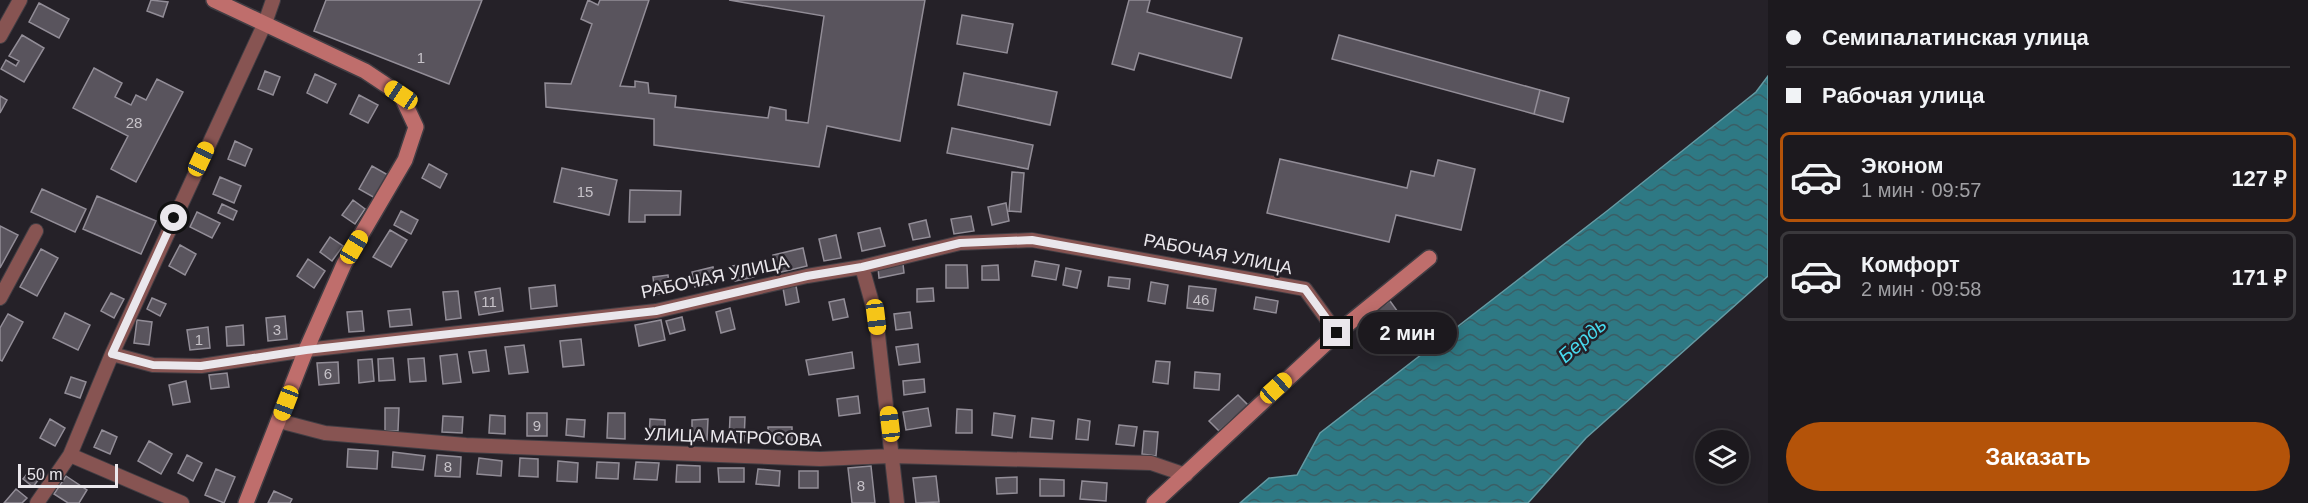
<!DOCTYPE html>
<html lang="ru">
<head>
<meta charset="utf-8">
<style>
	body { margin:0; font-family:Arial,sans-serif; background:#29262b; color:#f1f3f6; height:100vh; display:flex; flex-direction:column; font-size:22px; white-space:nowrap }
	* { box-sizing:border-box; margin:0 }
	p { font-size:20px; color:#a0a0a4 }
	.icon { flex:none; width:33px; height:33px; fill:none; stroke:currentColor; stroke-width:2; stroke-linecap:round; stroke-linejoin:round }
	.map { position:relative; flex:1; overflow:hidden }
	.drawer { display:flex; flex-direction:column; background:#1c191e; width:540px }
	.drawer>* { flex:none }
	.guide { display:grid; align-content:center; height:132px; padding:0 18px; background:#1c191e }
	.tools { position:absolute; left:1695px; top:430px; display:grid; gap:12px }
	.tools a { display:grid; place-items:center; width:54px; height:54px; border-radius:50%; background:#1c191e; box-shadow:0 3px 15px #0003,0 0 0 2px #3a383c; font-size:30px }
	.scale { position:absolute; left:18px; bottom:15px; width:100px; box-sizing:border-box; padding-left:6px; border:3px solid #eae7ec; border-top:0; font-size:16px; line-height:21px; white-space:nowrap; color:#eae7ec; -webkit-text-stroke:4px #252128; paint-order:stroke }
	.end { position:absolute; width:27px; height:27px; margin:-14px; border:8px solid #eae7ec; background:#111; box-shadow:0 0 0 3px #111 }
	.from { border-radius:50% }
	.bubble { position:absolute; height:42px; border-radius:21px; background:#1c191e; box-shadow:0 3px 15px #0003,0 0 0 2px #3a383c; font-size:20px; font-weight:600; line-height:42px; text-align:center }
	.car { position:absolute; width:18px; height:36px; margin:-18px -9px; border-radius:8px; box-shadow:0 0 4px 2px #0007; background:linear-gradient(#f5c518 24%,#345 0 40%,#f5c518 0 76%,#345 0 86%,#f5c518 0) }
	.guide b { display:flex; align-items:center; gap:21px; height:57px; font-size:22px }
	.guide b+b { border-top:2px solid #3a383c }
	.guide i { width:15px; height:15px; background:#f1f3f6 }
	ul { padding:0; list-style:none }
	li { display:flex; align-items:center; gap:18px; height:90px; margin:0 12px 9px; padding:0 6px; border:3px solid #3a383c; border-radius:9px }
	li div { flex:1 }
	li b { display:block; font-size:22px }
	li em { font-style:normal; font-weight:600 }
	li.selected { border-color:#b45309 }
	li>.icon { width:54px; height:54px; stroke-width:1.5 }
	.primary-button { display:flex; gap:12px; margin-top:auto; padding:12px 18px }
	.primary-button a { flex:1; height:69px; border-radius:36px; background:#b45309; color:#fff; font-size:24px; font-weight:600; line-height:69px; text-align:center }
	main { display:flex; flex:1; min-height:0 }
	.map>svg:first-child { display:block }
</style>
</head>
<body>
<main>
<div class="map">
<svg width="1768" height="503" viewBox="0 0 1768 503">
	<defs>
		<pattern id="water-waves" width="16" height="10" patternUnits="userSpaceOnUse" patternTransform="scale(1.5)"><rect width="16" height="10" fill="#2e7984"/><path d="M0 5q4-4 8 0t8 0" fill="none" stroke="#3a5f66"/></pattern>
	</defs>
	<rect width="100%" height="100%" fill="#252128"/>
	<path fill="url(#water-waves)" stroke="#669aa3" stroke-width="1.5" d="M1768 76V276L1586 438 1528 503H1240L1269 478 1297 475 1320 433 1607 211 1756 92Z"/>
	<path fill="#59545d" stroke="#928d97" stroke-width="1.5" d="M151 0 168 2 163 17 147 11Z
		M326 0H482L449 84 314 31Z
		M588 0 598 5 600 0H649L620 86 635 87V81L648 83 649 93 676 96 675 107 768 118 770 107 786 110V120L808 123 824 16 729 0H925L900 141 827 126 819 167 654 145V119L546 107 545 83 571 84 592 24 581 19Z
		M1129 0H1150L1147 12 1242 38 1231 78 1139 53 1134 70 1112 64Z
		M39 3 69 19 59 38 29 22Z
		M962 15 1013 24 1007 53 957 44Z
		M22 35 44 48 24 82 1 69 6 60 16 66 19 61 9 56Z
		M1339 35 1540 90 1534 114 1332 59Z
		M94 68 122 83 115 97 131 105 136 95 146 100 157 79 183 92 136 182 111 169 128 136 73 108Z
		M265 71 280 77 273 95 258 89Z
		M964 73 1057 92 1050 125 958 105Z
		M315 74 336 84 327 103 307 93Z
		M1540 90 1569 98 1563 122 1534 114Z
		M359 95 378 105 368 123 350 114Z
		M0 96 7 100 0 113Z
		M952 128 1033 145 1028 169 947 153Z
		M235 141 252 149 245 166 228 159Z
		M1280 159 1407 188 1411 171 1434 176 1438 160 1475 169 1461 230 1396 215 1389 242 1267 213Z
		M429 164 447 174 440 188 422 178Z
		M372 166 388 175 375 198 359 189Z
		M562 168 617 180 609 215 554 202Z
		M1012 172 1024 173 1021 212 1009 211Z
		M220 177 241 186 234 203 213 194Z
		M42 189 86 209 75 232 31 212Z
		M630 190 681 191 680 215H645V222H629Z
		M97 196 156 221 141 254 83 229Z
		M353 200 365 209 355 224 342 215Z
		M1006 203 1009 221 992 225 988 207Z
		M222 204 237 211 233 220 218 213Z
		M401 211 418 220 411 234 394 225Z
		M197 212 220 223 212 238 190 227Z
		M971 216 974 231 954 234 951 219Z
		M926 220 930 237 913 240 909 224Z
		M0 226 18 235 0 268Z
		M880 228 885 246 862 251 858 233Z
		M390 230 407 240 391 267 373 257Z
		M836 235 841 258 824 261 819 239Z
		M330 237 343 246 332 261 320 252Z
		M180 245 196 254 185 275 169 266Z
		M803 248 807 266 777 273 773 255Z
		M41 249 58 258 37 296 20 287Z
		M308 259 325 271 314 288 297 276Z
		M1035 261 1059 265 1056 280 1032 276Z
		M752 263 754 277 735 281 731 266Z
		M903 264 904 273 879 278 878 268Z
		M946 265H967L968 288H946Z
		M998 265 999 280H982V266Z
		M713 267 716 283 695 287 692 272Z
		M1066 268 1081 271 1077 288 1063 285Z
		M668 275 670 293 655 294 653 277Z
		M1109 277 1130 279 1129 289 1108 286Z
		M1151 282 1168 285 1165 304 1148 301Z
		M555 285 557 306 531 309 529 288Z
		M796 286 799 302 786 305 783 288Z
		M1189 286 1216 289 1213 311 1187 308Z
		M500 288 503 311 479 315 475 292Z
		M933 288 934 301 917 302V289Z
		M458 291 461 318 446 320 443 292Z
		M111 293 124 299 114 318 101 311Z
		M1256 297 1278 301 1276 313 1254 309Z
		M152 298 166 304 160 316 147 309Z
		M844 299 848 317 833 320 829 302Z
		M1390 301 1398 312 1366 335 1358 324Z
		M730 308 735 329 721 333 716 312Z
		M410 309 412 325 390 327 388 311Z
		M362 311 364 331 349 332 347 312Z
		M910 312 912 328 896 330 894 314Z
		M65 313 90 325 78 350 53 338Z
		M8 314 23 322 2 361 0 360V328Z
		M285 316 287 339 268 341 266 318Z
		M682 317 685 330 670 334 666 321Z
		M137 320 152 322 149 345 134 343Z
		M661 320 665 340 639 346 635 325Z
		M243 325 244 345 227 346 226 327Z
		M208 327 210 348 190 350 187 330Z
		M581 339 584 365 563 367 560 341Z
		M918 344 920 362 899 365 896 347Z
		M524 345 528 372 509 374 505 347Z
		M486 350 489 371 473 373 469 352Z
		M852 352 854 368 809 375 806 360Z
		M457 354 461 382 443 384 440 356Z
		M393 358 395 380 379 381 378 359Z
		M424 358 426 381 410 382 408 359Z
		M372 359 374 381 359 383 358 360Z
		M1156 361 1170 362 1168 384 1153 382Z
		M338 362 339 383 319 385 317 363Z
		M1195 372 1220 374 1219 390 1194 388Z
		M227 373 229 387 211 389 209 375Z
		M71 377 86 382 80 398 65 393Z
		M924 379 925 392 904 395 903 381Z
		M186 381 190 402 173 405 169 385Z
		M1238 395 1248 405 1219 431 1209 421Z
		M858 396 860 413 839 416 837 399Z
		M385 408H399L398 431H385Z
		M928 408 931 426 906 430 903 412Z
		M957 409 972 410V433H956Z
		M527 413H547V436H527Z
		M608 413H625V439L607 438Z
		M994 413 1015 416 1012 438 992 435Z
		M490 415 505 416V434L489 433Z
		M443 416 463 417 462 433 442 432Z
		M730 417H745L744 441H729Z
		M1032 418 1054 421 1052 439 1030 437Z
		M50 419 65 428 55 446 40 438Z
		M567 419 585 420 584 437 566 435Z
		M650 419 665 420V440L649 439Z
		M708 419 707 440H692V420Z
		M1078 419 1090 421 1088 440 1076 439Z
		M1119 425 1137 427 1134 446 1116 444Z
		M768 427H792V442H768Z
		M102 430 117 437 110 454 94 447Z
		M1144 431 1158 432 1156 456 1142 454Z
		M149 441 172 454 161 474 138 461Z
		M348 449 378 451 377 469 347 467Z
		M393 452 425 456 423 470 392 467Z
		M187 455 202 463 193 481 178 473Z
		M437 455 461 457 460 477 435 476Z
		M479 458 502 461 501 476 477 474Z
		M520 458 538 459V477L519 476Z
		M558 461 578 463 577 482 557 481Z
		M597 462 619 463 618 479 596 478Z
		M636 462 659 463 657 480 634 479Z
		M677 465 700 466V482H676Z
		M871 466 875 503H852L848 468Z
		M33 467 42 475 33 487 23 479Z
		M718 468H744V482H719Z
		M216 469 235 477 224 503 205 495Z
		M758 469 780 471 779 486 756 484Z
		M799 471H818V488H799Z
		M66 476 87 490 79 503H68L54 494Z
		M936 476 939 502 916 503 913 478Z
		M1017 477V493L997 494 996 478Z
		M1040 479 1064 480V496H1040Z
		M1082 481 1107 483 1106 501 1080 499Z
		M16 489 27 498 22 503H4Z
		M274 491 292 499 290 503H268Z"/>
	<g fill="none" stroke-linecap="round" stroke-linejoin="round">
		<g stroke="#413d43" stroke-width="16">
			<path id="street" d="M0 36 20 0
				M862 267 876 317 897 503
				M0 298 36 231
				M112 354 153 365 201 366 306 350 656 311 807 276 862 267 960 243 1032 240 1305 289 1337 333
				M279 421 325 433 466 445 820 459 891 456 1151 463 1186 475
				M70 455 182 503
				M37 503 70 455 112 354 265 23 273 0"/>
		</g>
		<g stroke="#413d43" stroke-width="18">
			<path id="secondary" d="M214 0 365 71 401 95 416 127 405 160 344 264 306 350 246 503
				M1154 503 1337 333 1429 258"/>
		</g>
		<use href="#street" stroke="#875452" stroke-width="14"/>
		<use href="#secondary" stroke="#bf6e6c" stroke-width="15"/>
	</g>
	<g fill="none" stroke-linecap="round" stroke-linejoin="round">
		<path stroke="#eae7ec" stroke-width="8" d="M174 218 112 354 153 365 201 366 306 350 656 311 807 276 862 267 960 243 1032 240 1305 289 1337 333"/>
	</g>
	<g text-anchor="middle" dominant-baseline="central" stroke-width="5" stroke-linejoin="round" paint-order="stroke">
		<g font-size="15" fill="#c6c2c8">
			<text x="421" y="57">1</text>
			<text x="134" y="122">28</text>
			<text x="585" y="191">15</text>
			<text x="1201" y="299">46</text>
			<text x="489" y="301">11</text>
			<text x="277" y="329">3</text>
			<text x="199" y="339">1</text>
			<text x="328" y="373">6</text>
			<text x="537" y="425">9</text>
			<text x="448" y="466">8</text>
			<text x="861" y="485">8</text>
		</g>
		<g font-size="18" fill="#eae7ec" stroke="#252128">
			<text transform="translate(1218 254) rotate(11)">РАБОЧАЯ УЛИЦА</text>
			<text transform="translate(715 277) rotate(-12)">РАБОЧАЯ УЛИЦА</text>
			<text transform="translate(733 437) rotate(2)">УЛИЦА МАТРОСОВА</text>
		</g>
		<g font-size="20" font-style="italic" fill="#47d9ed" stroke="#252128">
			<text transform="translate(1582 340) rotate(-41)">Бердь</text>
		</g>
	</g>
</svg>
<div class="tools">
<a><svg class="icon" aria-label="layers" viewBox="0 0 24 24"><path d="M12 4l9 5-9 5-9-5zM3 14l9 5 9-5"/></svg></a>
</div>
<div class="scale">50 m</div>
<i class="end from" style="left:174px;top:218px"></i>
<i class="end" style="left:1337px;top:333px"></i>
<div class="bubble" style="left:1358px;top:312px;width:99px">2 мин</div>
<i class="car" style="left:401px;top:95px;rotate:304deg"></i>
<i class="car" style="left:201px;top:159px;rotate:25deg"></i>
<i class="car" style="left:354px;top:247px;rotate:31deg"></i>
<i class="car" style="left:876px;top:317px;rotate:173deg"></i>
<i class="car" style="left:1276px;top:388px;rotate:48deg"></i>
<i class="car" style="left:286px;top:403px;rotate:201deg"></i>
<i class="car" style="left:890px;top:424px;rotate:353deg"></i>
</div>
<section class="drawer">
<div class="guide">
<b><i class="from"></i>Семипалатинская улица</b>
<b><i></i>Рабочая улица</b>
</div>
<ul>
<li class="selected"><svg class="icon" aria-label="car" viewBox="0 0 24 24"><path d="M5 17H2v-5l4-1 3-4h7l3 4 3 1v5h-3M9 17h6M6 11h13"/><circle cx="7" cy="17" r="2"/><circle cx="17" cy="17" r="2"/></svg><div><b>Эконом</b><p>1 мин · 09:57</p></div><em>127 ₽</em></li>
<li><svg class="icon" aria-label="car" viewBox="0 0 24 24"><path d="M5 17H2v-5l4-1 3-4h7l3 4 3 1v5h-3M9 17h6M6 11h13"/><circle cx="7" cy="17" r="2"/><circle cx="17" cy="17" r="2"/></svg><div><b>Комфорт</b><p>2 мин · 09:58</p></div><em>171 ₽</em></li>
</ul>
<div class="primary-button"><a>Заказать</a></div>
</section>
</main>
</body>
</html>
